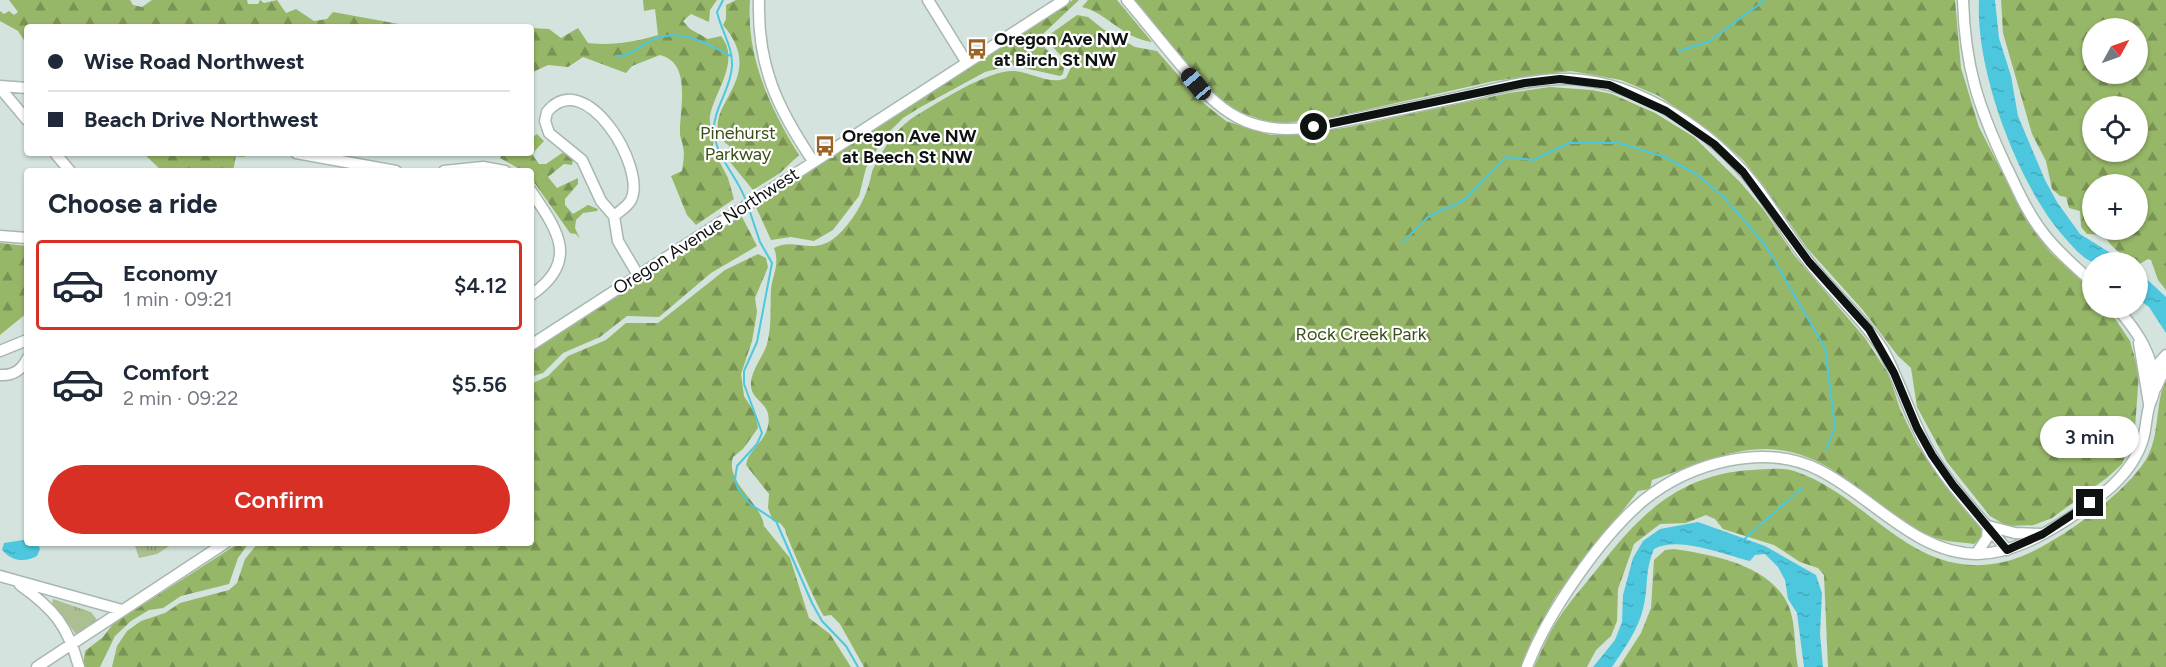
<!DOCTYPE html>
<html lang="en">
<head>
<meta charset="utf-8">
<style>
	body { margin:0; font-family:Figtree,sans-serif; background:#f6f6f7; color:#1f2937; height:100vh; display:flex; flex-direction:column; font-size:22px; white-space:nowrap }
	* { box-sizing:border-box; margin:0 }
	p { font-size:20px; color:#747a83 }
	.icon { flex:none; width:33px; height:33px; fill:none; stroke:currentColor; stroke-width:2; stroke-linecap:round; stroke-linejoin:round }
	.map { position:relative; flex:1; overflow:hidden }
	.panel { position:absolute; left:24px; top:168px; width:510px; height:378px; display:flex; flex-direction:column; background:#fff; border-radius:6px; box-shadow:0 2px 4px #0004 }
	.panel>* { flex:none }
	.top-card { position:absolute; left:24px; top:24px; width:510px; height:132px; border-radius:6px; box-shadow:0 2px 4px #0004; display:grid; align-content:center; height:132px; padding:0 24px; background:#fff }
	.needle { width:39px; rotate:50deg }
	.tools { position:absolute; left:2082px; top:18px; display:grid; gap:12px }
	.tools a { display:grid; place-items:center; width:66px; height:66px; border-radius:50%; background:#fff; box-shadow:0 2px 4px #0004; font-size:30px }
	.end { position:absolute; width:27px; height:27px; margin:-14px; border:8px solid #0e1311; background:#fff; box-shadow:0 0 0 3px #fff }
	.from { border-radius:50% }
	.bubble { position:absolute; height:42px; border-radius:21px; background:#fff; box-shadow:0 2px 4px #0004; font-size:20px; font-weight:600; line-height:42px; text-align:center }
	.car { position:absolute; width:18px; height:36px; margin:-18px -9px; border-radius:8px; box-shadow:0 0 4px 2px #0007; background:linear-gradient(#222 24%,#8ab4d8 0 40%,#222 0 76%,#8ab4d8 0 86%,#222 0) }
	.top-card b { display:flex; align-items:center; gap:21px; height:57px; font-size:22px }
	.top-card b+b { border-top:2px solid #e0e1e3 }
	.top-card i { width:15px; height:15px; background:#1f2937 }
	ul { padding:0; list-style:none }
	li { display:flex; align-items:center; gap:18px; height:90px; margin:0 12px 9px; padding:0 12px; border:3px solid transparent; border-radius:6px }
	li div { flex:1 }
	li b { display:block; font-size:22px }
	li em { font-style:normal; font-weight:600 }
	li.on { border-color:#d93025 }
	li>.icon { width:54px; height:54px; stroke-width:1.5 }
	h2 { padding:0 24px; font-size:27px; line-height:72px }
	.primary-button { display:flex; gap:12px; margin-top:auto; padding:12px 24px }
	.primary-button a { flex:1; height:69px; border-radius:36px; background:#d93025; color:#fff; font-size:24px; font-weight:600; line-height:69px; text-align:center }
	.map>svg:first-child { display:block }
</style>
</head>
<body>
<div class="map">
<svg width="2166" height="667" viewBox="0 0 2166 667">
	<defs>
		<pattern id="grass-tufts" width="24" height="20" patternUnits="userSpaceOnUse" patternTransform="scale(1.5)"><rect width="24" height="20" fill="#abbf91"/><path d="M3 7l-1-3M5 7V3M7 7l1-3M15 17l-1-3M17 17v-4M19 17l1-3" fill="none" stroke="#92a37c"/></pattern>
		<pattern id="forest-firs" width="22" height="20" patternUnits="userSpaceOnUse" patternTransform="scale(1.5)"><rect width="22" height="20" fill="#96b668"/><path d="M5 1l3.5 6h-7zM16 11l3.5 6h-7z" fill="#799354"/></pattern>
		<pattern id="water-ripples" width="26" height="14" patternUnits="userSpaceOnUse" patternTransform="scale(1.5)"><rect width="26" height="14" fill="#4dc7dd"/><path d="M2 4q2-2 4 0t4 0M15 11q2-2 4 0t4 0" fill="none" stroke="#42aabd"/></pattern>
	</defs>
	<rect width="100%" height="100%" fill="#d4e3dd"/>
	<path fill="url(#grass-tufts)" d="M134 543H174L157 554 139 558Z
		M53 599 91 612 97 620 76 634 52 603Z"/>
	<path fill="url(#forest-firs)" fill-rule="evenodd" d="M9 0H130L133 5 142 7 152 0H247L248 4H258L260 0 264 3 277 0 286 13 296 9 314 21 327 19 333 12 415 27H27L24 40 18 31 0 21V11L4 14 9 11 14 15 18 12Z
		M643 0H717L710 10 709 22 691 14 683 21 690 29 708 39 721 36C741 61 715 90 710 116 708 126 717 138 712 147L728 178 734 199 696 225 687 215 671 176 682 171C683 163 685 155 683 147 683 143 680 138 680 134 679 110 693 63 660 55L632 66 626 73 583 57 568 67 548 65 531 73V28L549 29 561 38 578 28 588 43C613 46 634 42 658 35L655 9 644 11Z
		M736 0H750C746 57 770 108 799 155L780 173 753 190 730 162 729 146C726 143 721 140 720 136 705 104 768 77 723 25L726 19V5Z
		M1073 0H1079L1043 34 1045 48 1064 67 1063 74 1060 76 1011 65 985 72 919 108 903 118 884 137 866 168 859 196 833 230 814 241 791 237 771 240 755 205Z
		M1088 0H1117L1152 42C1122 38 1106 12 1082 7Z
		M1134 0H1955L1961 68 1979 127 2028 223 2051 253 2092 290V308H2108L2130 341 2139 373 2135 428 2129 449 2122 464 2108 477 2052 518 2034 525 2007 526 1990 516 1947 462 1917 407 1911 368 1898 356 1862 309 1807 248 1763 185 1743 160 1714 134 1659 96 1621 80 1571 71 1494 81 1334 117 1284 123 1265 121 1234 110 1207 88Z
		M2001 0H2166V290L2158 280 2151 260 2148 259 2138 265C2126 257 2112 250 2104 235L2087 234 2081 227 2080 211 2069 208 2066 197 2060 196 2052 189 2046 161 2032 134 2003 33ZM2092 28H2138V74H2092ZM2092 106H2138V152H2092ZM2092 184H2138V230H2092Z
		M1077 15 1088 17 1103 29 1135 47 1157 51 1201 101 1226 121 1271 135 1302 134 1349 127 1509 93 1550 87 1592 90 1612 94 1655 113 1694 137 1740 182 1763 209 1794 255 1865 338 1889 375 1900 409 1917 444 1946 487 1981 528V538L1974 544C1960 542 1946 542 1933 537 1874 513 1835 449 1766 449 1726 449 1689 468 1652 480L1650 489 1638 491 1556 596 1533 637 1521 667H864L840 624 831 615 824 616C819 610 785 534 785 529L780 523 773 521 768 508 769 494 746 465C748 450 765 442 768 426 773 400 749 403 751 382 753 367 763 357 767 344 772 326 770 307 771 289 773 274 780 264 774 248 795 236 813 258 838 235 852 222 864 202 869 184 871 179 871 172 874 167 884 147 898 126 917 115 941 101 986 71 1013 71 1030 71 1051 86 1066 78L1071 67 1051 45 1049 35Z
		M537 134 544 141 532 154 539 164H546L565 151 573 160 572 165 564 164 548 177 557 188 578 178V184L565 199V205L573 214 588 205 598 209 597 211 583 213 576 220 575 228 580 239 576 234 570 233 531 178V171H523L500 158 504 153H531V138Z
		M143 153H247V154L244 157 236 156 233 171H215L214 169 209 171H162Z
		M741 215 757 246 711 273 659 317 627 316 600 337 563 353 543 373 531 377V352Z
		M0 243 27 246V313L0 335Z
		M758 254 766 258 768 267 755 298 757 312 752 341 741 374 744 396 755 413 758 428 743 449 733 457C725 483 761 502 764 526L790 558 809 618 830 634 851 667H112L117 646 127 631 141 621 165 613 180 603 229 590 237 583 245 559 258 543H531V384L548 376 568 356 606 340 626 323H658L725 270Z
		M2166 379V667H1828L1824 575 1818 568 1800 562 1774 545 1723 529 1715 519 1706 515 1686 523 1660 524 1634 544 1618 589 1617 621 1611 636 1596 650 1587 667H1534C1541 653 1546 639 1554 626 1566 605 1583 587 1598 568 1640 514 1680 474 1752 470 1767 469 1783 467 1797 472 1851 491 1888 541 1940 559 1963 567 1988 567 2011 560 2050 549 2124 495 2145 461 2161 436 2154 405 2166 379Z
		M239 543H249L238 558 229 584 181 596 163 608 149 610 131 621 115 636 100 667H83L85 651 103 637 113 624Z
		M1674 549C1713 555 1772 565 1789 607 1796 625 1794 648 1798 667H1619L1641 633 1651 608 1654 560 1665 550Z"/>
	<path fill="url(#water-ripples)" d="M1979 0H1995L1999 38 2011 76 2018 116 2045 180 2057 202 2080 234 2125 262C2116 263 2101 265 2093 262 2083 259 2072 246 2065 238 2018 186 1975 70 1979 0Z
		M2138 271 2166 297V333L2149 307 2138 299Z
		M1698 522 1765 546 1816 575 1822 593 1820 634 1823 667H1804L1797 613 1788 599 1785 580 1778 567 1765 554 1755 555 1750 561C1726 555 1677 535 1654 549 1644 573 1649 587 1643 609 1638 630 1624 649 1612 667H1593L1615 640 1622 622 1623 595 1633 558 1643 541 1660 529Z
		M23 540 38 544 40 549 37 556C24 563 12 561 2 550L4 543Z"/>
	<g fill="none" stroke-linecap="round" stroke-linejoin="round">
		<path stroke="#4dc7dd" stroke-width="2" d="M723 0 717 12C721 30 733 47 732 66 731 90 712 110 714 133 717 159 738 177 746 201
			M1678 51 1708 42 1765 0
			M616 56C631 56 635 49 648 42 678 26 704 42 731 56
			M749 209 760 242 772 263 757 342 744 371V384L762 433 757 444 737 466 735 479 738 489 750 504 776 521 812 603 822 621 846 646 858 667
			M1402 243 1429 216 1464 200 1506 157 1533 160 1569 143H1619L1665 157 1696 174 1723 196 1766 246 1825 348 1835 427 1826 450
			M1741 542 1802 488"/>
		<g stroke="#a9b7b1" stroke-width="13">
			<path id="minor" d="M759 0C757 65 777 108 813 161
				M928 0 967 63
				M1127 0C1145 21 1162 43 1180 64 1219 112 1249 137 1314 127 1364 117 1414 107 1464 96 1499 88 1534 78 1570 79 1640 82 1712 131 1755 185 1774 210 1789 237 1808 261 1832 292 1862 317 1883 350 1902 384 1911 422 1932 456 1953 490 1982 519 2007 550
				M1963 0C1965 67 1978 106 2006 166 2017 188 2026 211 2041 230 2055 250 2075 266 2092 282
				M0 86 27 88
				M0 88 27 120
				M55 153 70 171
				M296 153 396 171
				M444 171 483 167 505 171
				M531 191C558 231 580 261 531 295
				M614 216C620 211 628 206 631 200 647 168 585 65 547 112L545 121 549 133 582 160 601 201 614 216 618 241 638 275
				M0 236 27 238
				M2139 343 2149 404
				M531 345 1064 0
				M0 351 27 340
				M2150 373 2166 355
				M0 375C12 376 22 370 27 359
				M2156 388 2166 366
				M1976 554 1987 538 1988 526 2015 533 2042 534
				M0 576 122 610
				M20 585C54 609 68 626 79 667
				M37 667 225 543
				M1527 667C1547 614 1601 536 1644 500 1690 463 1764 442 1819 470 1872 496 1915 554 1978 554 2011 553 2040 537 2068 519 2098 499 2132 476 2143 439 2146 429 2146 418 2149 407 2150 401 2154 397 2154 390 2155 357 2138 332 2117 308"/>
		</g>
		<use href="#minor" stroke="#fff" stroke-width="10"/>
	</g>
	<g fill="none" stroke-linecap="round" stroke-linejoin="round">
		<path stroke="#0e1311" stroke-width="8" d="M1314 127 1525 83 1560 79 1609 85 1666 111 1714 144 1743 172 1809 262 1869 329 1894 373 1917 428 1932 455 1953 485 2007 550 2043 534 2090 503"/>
	</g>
	<defs>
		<g id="bus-bare" transform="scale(1.62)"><path d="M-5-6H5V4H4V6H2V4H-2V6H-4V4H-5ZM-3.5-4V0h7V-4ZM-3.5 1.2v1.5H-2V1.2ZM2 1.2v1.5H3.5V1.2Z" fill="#9e6324" stroke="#fff" stroke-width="2.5" paint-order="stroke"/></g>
	</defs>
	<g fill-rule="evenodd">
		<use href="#bus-bare" x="977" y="49"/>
		<use href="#bus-bare" x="825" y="146"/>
	</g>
	<g text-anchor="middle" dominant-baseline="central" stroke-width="4.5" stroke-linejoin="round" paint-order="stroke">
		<g font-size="18" font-weight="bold" fill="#0e1311" stroke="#fff" text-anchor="start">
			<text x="994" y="39">Oregon Ave NW<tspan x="994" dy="21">at Birch St NW</tspan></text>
			<text x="842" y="136">Oregon Ave NW<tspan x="842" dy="21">at Beech St NW</tspan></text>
		</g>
		<g font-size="18" fill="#3a4f17" stroke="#fff">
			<text x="738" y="133">Pinehurst<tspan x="738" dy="21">Parkway</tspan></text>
			<text x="1361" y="334">Rock Creek Park</text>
		</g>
		<g font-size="18" fill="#0e1311" stroke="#fff">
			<text transform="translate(706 231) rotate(-33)">Oregon Avenue Northwest</text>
		</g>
	</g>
</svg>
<div class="tools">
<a><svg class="needle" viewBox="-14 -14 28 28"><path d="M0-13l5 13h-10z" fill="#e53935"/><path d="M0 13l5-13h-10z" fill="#747a83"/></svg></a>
<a><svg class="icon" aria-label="locate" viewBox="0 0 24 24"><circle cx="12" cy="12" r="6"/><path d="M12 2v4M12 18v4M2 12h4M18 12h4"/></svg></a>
<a>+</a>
<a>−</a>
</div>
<i class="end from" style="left:1314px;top:127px"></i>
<i class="end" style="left:2090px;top:503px"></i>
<div class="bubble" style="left:2040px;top:416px;width:99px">3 min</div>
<i class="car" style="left:1196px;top:84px;rotate:320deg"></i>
<div class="top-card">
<b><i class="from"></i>Wise Road Northwest</b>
<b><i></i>Beach Drive Northwest</b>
</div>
<section class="panel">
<h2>Choose a ride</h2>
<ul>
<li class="on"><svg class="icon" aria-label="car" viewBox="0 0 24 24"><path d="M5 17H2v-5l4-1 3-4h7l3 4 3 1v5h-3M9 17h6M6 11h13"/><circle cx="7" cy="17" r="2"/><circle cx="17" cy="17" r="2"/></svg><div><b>Economy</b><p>1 min · 09:21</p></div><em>$4.12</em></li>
<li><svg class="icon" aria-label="car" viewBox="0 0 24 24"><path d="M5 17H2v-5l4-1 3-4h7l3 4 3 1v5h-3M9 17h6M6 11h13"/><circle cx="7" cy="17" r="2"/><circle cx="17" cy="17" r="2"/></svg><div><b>Comfort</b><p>2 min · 09:22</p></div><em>$5.56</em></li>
</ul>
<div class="primary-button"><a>Confirm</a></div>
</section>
</div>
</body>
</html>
